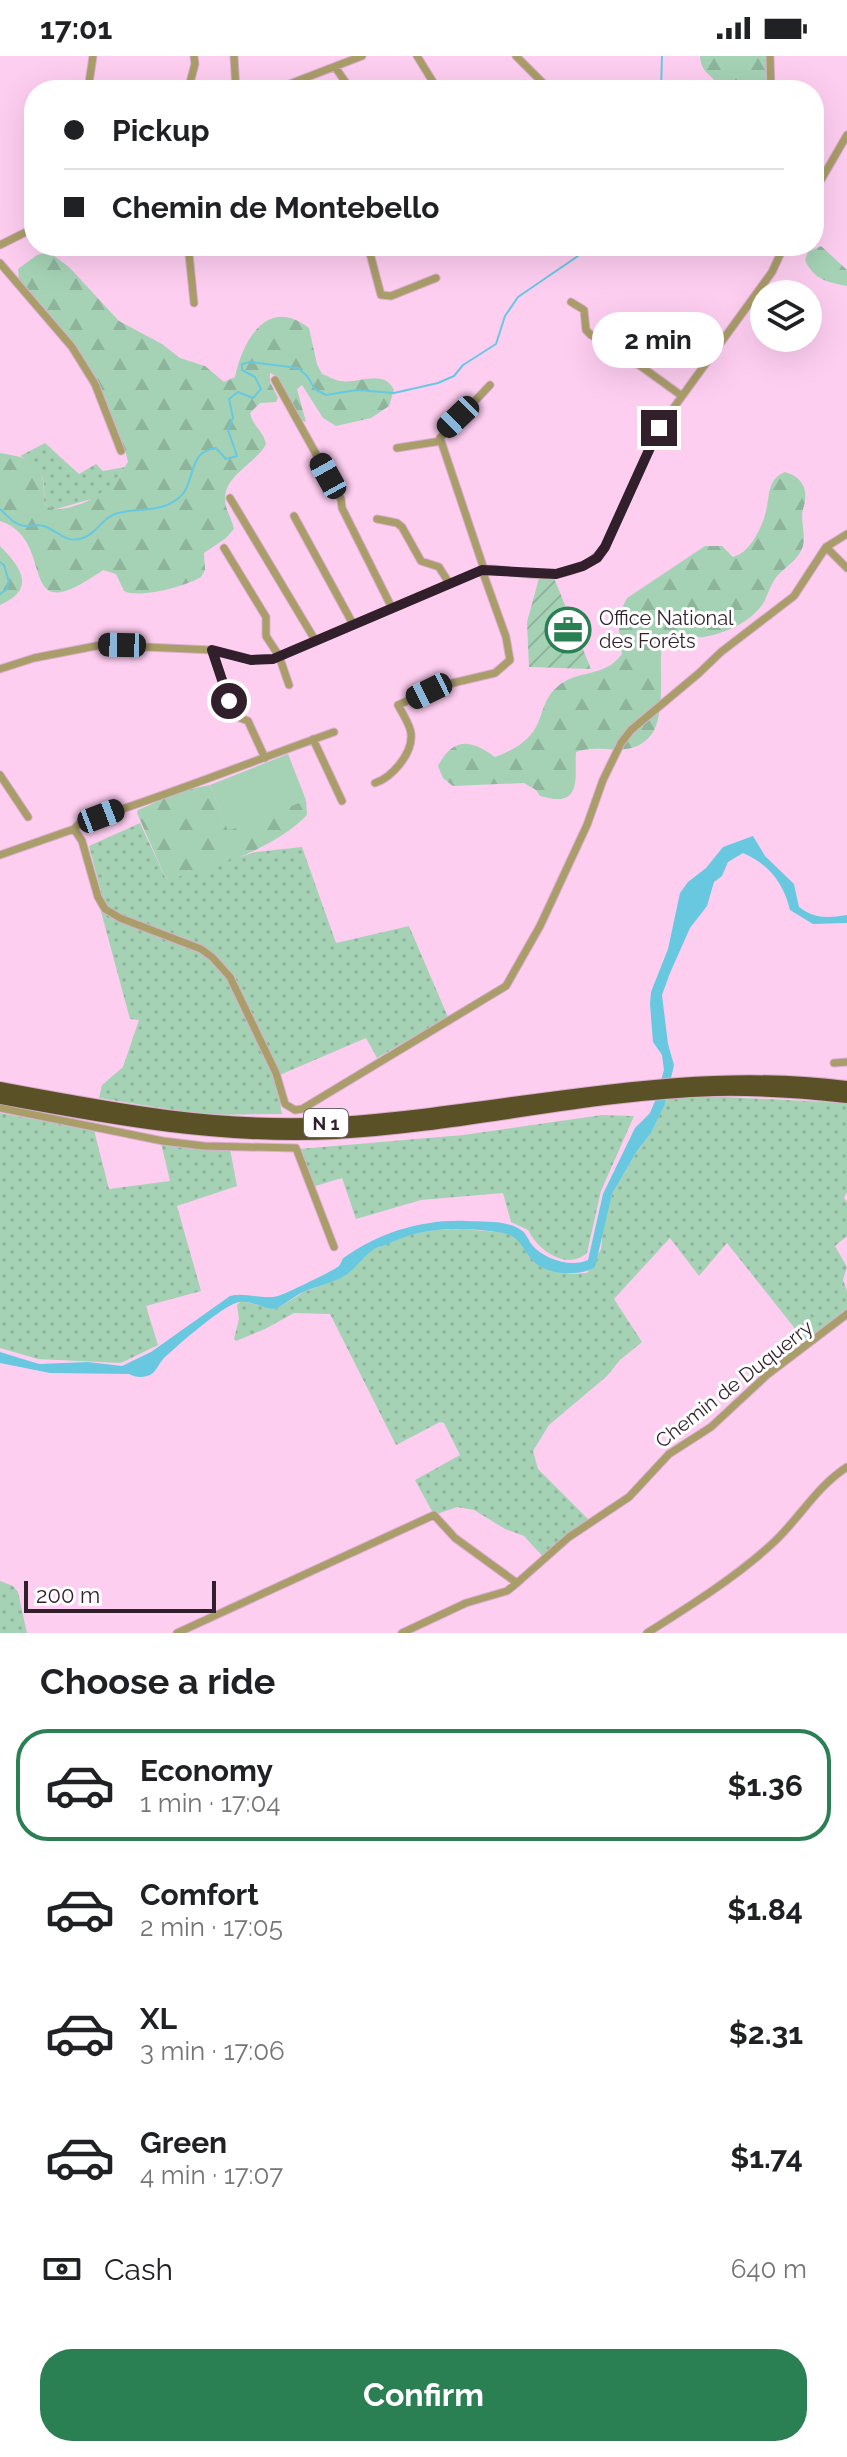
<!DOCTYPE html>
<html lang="en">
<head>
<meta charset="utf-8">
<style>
	body { margin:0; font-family:Raleway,sans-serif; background:#f2f2f2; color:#202124; height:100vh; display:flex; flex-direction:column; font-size:30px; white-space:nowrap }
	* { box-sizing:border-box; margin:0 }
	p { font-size:26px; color:#757577 }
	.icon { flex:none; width:44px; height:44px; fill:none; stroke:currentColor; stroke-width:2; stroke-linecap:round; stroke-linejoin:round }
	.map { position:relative; height:1577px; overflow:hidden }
	.side { display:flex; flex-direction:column; background:#fff; flex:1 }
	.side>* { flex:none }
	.top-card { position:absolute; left:24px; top:24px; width:800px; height:176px; border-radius:32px; box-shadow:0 8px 32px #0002; display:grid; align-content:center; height:176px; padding:0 40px; background:#fff }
	.tools { position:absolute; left:750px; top:224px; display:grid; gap:16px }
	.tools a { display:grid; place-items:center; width:72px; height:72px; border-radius:50%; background:#fff; box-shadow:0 8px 32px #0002; font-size:40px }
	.scale { position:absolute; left:24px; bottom:20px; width:192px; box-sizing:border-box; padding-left:8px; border:4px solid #311f2c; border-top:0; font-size:22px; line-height:28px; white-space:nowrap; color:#311f2c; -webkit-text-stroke:6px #fff; paint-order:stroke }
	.end { position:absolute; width:36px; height:36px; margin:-18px; border:10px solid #311f2c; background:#fff; box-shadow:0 0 0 4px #fff }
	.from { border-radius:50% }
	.bubble { position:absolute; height:56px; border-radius:28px; background:#fff; box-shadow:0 8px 32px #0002; font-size:26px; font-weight:700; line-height:56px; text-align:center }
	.car { position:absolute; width:24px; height:48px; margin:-24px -12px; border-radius:10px; box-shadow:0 0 6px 2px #0007; background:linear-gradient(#222 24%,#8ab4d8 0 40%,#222 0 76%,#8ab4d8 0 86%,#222 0) }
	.top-card b { display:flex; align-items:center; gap:28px; height:76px; font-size:30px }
	.top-card b+b { border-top:2px solid #e0e0e0 }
	.top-card i { width:20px; height:20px; background:#202124 }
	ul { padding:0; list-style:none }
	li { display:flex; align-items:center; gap:24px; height:112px; margin:0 16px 12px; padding:0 24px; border:4px solid transparent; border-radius:32px }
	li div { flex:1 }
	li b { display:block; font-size:30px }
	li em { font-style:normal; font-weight:700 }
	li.selected { border-color:#2a7f53 }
	li>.icon { width:72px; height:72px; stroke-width:1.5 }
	h2 { padding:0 40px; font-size:36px; line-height:96px }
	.pay { display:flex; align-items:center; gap:20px; height:88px; padding:0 40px; font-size:30px }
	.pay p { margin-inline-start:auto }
	.button { display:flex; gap:16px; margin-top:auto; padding:16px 40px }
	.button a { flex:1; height:92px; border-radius:32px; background:#2a7f53; color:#fff; font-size:32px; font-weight:700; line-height:92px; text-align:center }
	.status { display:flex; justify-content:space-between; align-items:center; height:56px; padding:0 40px; background:#fff; direction:ltr }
	.status svg { height:22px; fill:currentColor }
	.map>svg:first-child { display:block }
</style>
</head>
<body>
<div class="status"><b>17:01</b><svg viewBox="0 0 49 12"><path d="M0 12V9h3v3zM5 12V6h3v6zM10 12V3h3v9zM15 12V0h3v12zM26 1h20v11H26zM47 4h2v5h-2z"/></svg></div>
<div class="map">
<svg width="847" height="1577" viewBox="0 0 847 1577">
	<defs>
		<pattern id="grass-dots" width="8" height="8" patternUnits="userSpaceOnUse" patternTransform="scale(2)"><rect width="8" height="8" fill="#a5d2b5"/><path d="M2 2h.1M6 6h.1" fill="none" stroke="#8eb49c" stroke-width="1.8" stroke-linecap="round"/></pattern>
		<pattern id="forest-firs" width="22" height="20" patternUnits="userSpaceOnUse" patternTransform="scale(2)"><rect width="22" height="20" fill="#a5d2b5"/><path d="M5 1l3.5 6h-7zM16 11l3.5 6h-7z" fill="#8eb49c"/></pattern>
		<pattern id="garden-furrows" width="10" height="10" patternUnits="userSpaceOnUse" patternTransform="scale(2)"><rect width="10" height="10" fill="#a5d2b5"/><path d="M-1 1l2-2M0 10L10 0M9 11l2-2" fill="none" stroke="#8eb49c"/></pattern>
	</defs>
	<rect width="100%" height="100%" fill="#fecef1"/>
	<path fill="url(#grass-dots)" d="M45 387 79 418 96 408 103 415 125 411 110 432 98 441 53 454 44 447C45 421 44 413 20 400Z
		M140 767 166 823 256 796 302 791 336 887 409 870 448 961 377 1002 366 982 275 1021 282 1058 204 1059 99 1042 102 1029 123 1011 139 964 130 963 100 852 113 863 173 885 178 880 112 855 103 843 89 790Z
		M706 1040 847 1047V1136L844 1142 847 1146V1180L835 1190 847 1211 843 1224 847 1235V1258L808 1289 727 1187 699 1220 670 1182 614 1243 642 1286 620 1304 607 1320 549 1369 533 1395 538 1413 592 1467 545 1503 524 1480 505 1473 474 1454 457 1451 434 1459 415 1424 460 1399 444 1367 440 1366 396 1389 330 1258 294 1257 265 1273 236 1285 234 1283 239 1263 237 1249 241 1245 276 1253 304 1236 343 1221 371 1195 380 1190 402 1180 435 1174 463 1173 508 1177 517 1182 535 1207 570 1218 587 1217 601 1193 603 1171 612 1138 637 1095 651 1077 668 1041Z
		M0 1057 94 1074 109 1133 170 1125 161 1087 230 1093 237 1130 177 1150 201 1235 146 1250 158 1289 121 1307 38 1303 0 1292Z
		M602 1059 634 1060 601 1135 587 1197C566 1215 538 1194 528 1174L511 1166 503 1137 421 1144 356 1163 342 1122 312 1131 299 1093 463 1079Z
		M0 1525 13 1530 18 1536 27 1577H0Z"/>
	<path fill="url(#forest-firs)" d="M700 0H766L767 34H719C715 17 701 20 700 0Z
		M821 190 847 214V230C827 226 814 224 805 204L808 196Z
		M49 196 69 211 119 265 162 288 180 302 205 310 224 326 235 321C243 283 268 240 309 272L317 308 322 318C328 320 334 324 340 325 359 328 384 312 394 334L389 350 371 362 336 370 323 362 302 329 297 333 306 366 302 365 276 320 270 317V326L278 342 276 346 260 347 250 357C253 370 263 375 266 388 257 407 225 418 225 443 225 454 232 462 234 473L226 482 204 497 205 514 201 521C186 530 140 543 124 535L116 518 103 514C11 579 60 484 0 465V397C38 403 45 409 44 447L53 454C87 451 111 435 128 406 124 387 115 371 107 353 86 304 57 263 19 224L18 213 37 199Z
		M785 416C804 421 809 436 803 453 800 465 806 478 803 490 799 503 788 509 779 518 772 525 769 535 765 544 754 565 727 577 704 581 692 582 671 580 663 590 657 597 668 658 651 679 630 705 602 686 576 696 574 722 584 753 540 740L536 734 524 727 453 730 443 722 438 710C453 681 471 683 495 701 511 695 527 687 536 671 543 658 544 642 556 632 577 612 604 623 622 598L618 565 628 563 623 550 627 542 705 490H722L733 501C750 497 762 472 766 455 770 439 767 423 785 416Z
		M0 490C21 511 37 533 0 549Z
		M210 729 228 774 306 744 307 759C277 791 209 816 166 823L137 757 138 754 181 735Z"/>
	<path fill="url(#garden-furrows)" d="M539 522H554L591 613 529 611 527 566Z"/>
	<path fill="#a5d2b5" d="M288 698 306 744 228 775 210 729Z"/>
	<path fill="#68c8e0" d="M753 780 765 800 794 828 799 851C815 863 827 862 847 859V867L813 868 790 854C784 828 769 808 743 797L728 806 722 820 714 826 707 850 690 872 670 917 662 939 668 988 674 1009 665 1048 651 1077 637 1095 612 1138 595 1211C580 1221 546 1219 533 1205 523 1194 519 1179 503 1177 465 1171 425 1170 390 1187 384 1190 378 1190 373 1194 362 1202 353 1216 341 1222 328 1228 314 1231 301 1237 292 1242 285 1248 276 1253 264 1253 250 1244 239 1246 223 1249 177 1290 164 1302 158 1308 156 1318 147 1320 140 1322 135 1321 129 1318L50 1317 0 1307V1296L39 1308 88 1306 122 1310 151 1296 230 1240C245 1236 262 1244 278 1240 285 1238 335 1214 339 1210 342 1207 341 1203 345 1201 380 1176 424 1163 467 1165 483 1166 508 1164 521 1174 526 1177 529 1185 532 1189 544 1203 571 1212 588 1204L603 1138 635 1072 650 1057 655 1045 664 1014 662 999 653 986 650 948 651 936 668 893 680 837 688 826 706 812 723 791Z"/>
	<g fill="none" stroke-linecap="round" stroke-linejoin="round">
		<path stroke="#68c8e0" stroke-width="2" d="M661 34 662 0
			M0 453C8 460 14 469 25 470 32 470 37 468 44 470 58 475 66 488 83 482 98 477 102 461 118 457 140 451 163 458 182 439 195 425 188 395 216 392L226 403 237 400 228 374 233 362 229 343 238 336 253 342 261 333 255 321 242 314V308L250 306 298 312 307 320 315 333 326 339 357 334 394 337 438 327 454 320 463 309 496 288 505 260 518 241 578 200 586 190
			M0 506 4 509 9 526 6 534 0 538"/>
		<g stroke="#d9aece" stroke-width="9">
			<path id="street" d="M234 0 236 34
				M417 0 438 34
				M516 0 550 34
				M770 0 771 34
				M335 11 351 34
				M88 34 93 0
				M188 34 195 8 194 0
				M274 34 362 0
				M814 136 847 79
				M0 189 34 172
				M368 190 381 239 391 240 436 222
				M0 207 72 291 95 328 121 395
				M571 246 584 254 586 274 591 279 628 301 682 340
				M194 247 189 198 191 195 205 190
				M275 324 341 443 342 452 391 550
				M397 392 441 385
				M230 442 315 584
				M294 460 353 568
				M377 463 397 467 402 471 421 505 439 511 449 527
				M826 491 847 512
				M224 492 266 561V580L279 600 289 629
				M484 513 440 382 490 329
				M212 594 235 660 248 665 265 702
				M0 613 34 602 101 589 212 594 251 604 273 603 482 514C495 511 507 515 520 517 551 522 584 518 605 491L659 372 772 216 784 190
				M313 683 342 745
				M0 719 28 761
				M375 727C391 722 413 698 411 678 411 670 402 657 398 649L440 630 495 617 510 604 506 581 482 514
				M74 773 82 785 98 841 105 853 120 862 201 893 212 901 230 921 276 1017 285 1048 295 1054 302 1053 506 930 540 870 587 769 603 724 621 687 631 674 698 618 721 596 794 540 826 491 847 478
				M0 799 74 773 80 767C166 740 250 706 334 676
				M834 1007 847 1006
				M0 1052 163 1085 204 1090 296 1092 334 1191
				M177 1577 434 1459 455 1482 517 1527
				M402 1577 466 1547 507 1535 517 1527 569 1481 629 1441 669 1398 711 1371 767 1319 847 1258
				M647 1577C690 1550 736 1521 773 1487 799 1463 817 1430 847 1411"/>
		</g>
		<g stroke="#d9aece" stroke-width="14">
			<path id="highway" d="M0 1032C112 1053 221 1074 336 1067 509 1056 671 1009 847 1031
				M0 1042C112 1063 221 1083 336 1077 462 1070 587 1038 714 1034 758 1033 803 1036 847 1041"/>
		</g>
		<use href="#street" stroke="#a99d69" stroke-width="7"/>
		<use href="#highway" stroke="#5b5126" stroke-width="12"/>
	</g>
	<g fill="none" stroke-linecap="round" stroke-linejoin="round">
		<path stroke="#311f2c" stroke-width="10" d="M229 645 212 594 251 604 273 603 482 514 556 518 583 510 597 502 605 491 659 372"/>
	</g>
	<defs>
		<g id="office-ring" transform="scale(2.3)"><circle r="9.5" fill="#fff" stroke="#2a7f53" stroke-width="1.5"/><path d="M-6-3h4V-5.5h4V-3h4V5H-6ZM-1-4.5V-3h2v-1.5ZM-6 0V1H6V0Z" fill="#2a7f53"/></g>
	</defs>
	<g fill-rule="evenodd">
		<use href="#office-ring" x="568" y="574"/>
	</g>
	<g text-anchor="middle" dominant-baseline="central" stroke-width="6" stroke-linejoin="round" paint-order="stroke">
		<rect fill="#fff" stroke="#6f626b" stroke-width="2" x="304" y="1053" width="44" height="28" rx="6"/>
		<g font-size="18" font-weight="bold" fill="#311f2c">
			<text x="326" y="1067">N 1</text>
		</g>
		<g font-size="20" fill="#311f2c" stroke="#fff" text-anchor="start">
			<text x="599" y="562">Office National<tspan x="599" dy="23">des Forêts</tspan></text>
		</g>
		<g font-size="20" fill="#311f2c" stroke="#fff">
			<text transform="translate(734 1328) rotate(-38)">Chemin de Duquerry</text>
		</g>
	</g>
</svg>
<div class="tools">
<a><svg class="icon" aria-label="layers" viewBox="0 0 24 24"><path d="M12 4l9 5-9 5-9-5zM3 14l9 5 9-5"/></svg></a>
</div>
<div class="scale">200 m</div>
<i class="end from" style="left:229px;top:645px"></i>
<i class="end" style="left:659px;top:372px"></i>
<div class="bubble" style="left:592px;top:256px;width:132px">2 min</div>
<i class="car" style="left:458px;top:361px;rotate:226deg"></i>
<i class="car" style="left:328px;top:420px;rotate:331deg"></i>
<i class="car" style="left:122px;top:589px;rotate:271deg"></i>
<i class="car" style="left:429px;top:635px;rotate:244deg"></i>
<i class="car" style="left:101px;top:760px;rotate:69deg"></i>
<div class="top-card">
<b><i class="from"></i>Pickup</b>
<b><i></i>Chemin de Montebello</b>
</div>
</div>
<section class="side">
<h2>Choose a ride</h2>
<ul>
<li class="selected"><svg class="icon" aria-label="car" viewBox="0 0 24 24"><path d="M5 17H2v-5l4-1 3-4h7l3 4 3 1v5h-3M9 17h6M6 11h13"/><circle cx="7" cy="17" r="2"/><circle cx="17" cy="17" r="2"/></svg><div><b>Economy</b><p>1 min · 17:04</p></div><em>$1.36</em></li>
<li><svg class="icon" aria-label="car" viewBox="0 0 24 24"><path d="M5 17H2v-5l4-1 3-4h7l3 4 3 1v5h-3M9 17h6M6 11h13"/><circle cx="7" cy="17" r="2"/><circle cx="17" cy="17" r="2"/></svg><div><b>Comfort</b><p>2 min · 17:05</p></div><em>$1.84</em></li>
<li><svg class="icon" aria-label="car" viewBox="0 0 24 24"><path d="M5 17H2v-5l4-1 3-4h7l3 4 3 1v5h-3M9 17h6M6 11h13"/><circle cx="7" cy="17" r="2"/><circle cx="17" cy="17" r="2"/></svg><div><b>XL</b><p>3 min · 17:06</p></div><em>$2.31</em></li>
<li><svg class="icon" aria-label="car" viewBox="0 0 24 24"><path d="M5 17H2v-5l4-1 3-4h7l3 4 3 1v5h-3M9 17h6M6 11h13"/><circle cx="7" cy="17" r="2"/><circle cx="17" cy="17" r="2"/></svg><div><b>Green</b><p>4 min · 17:07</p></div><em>$1.74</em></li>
</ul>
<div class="pay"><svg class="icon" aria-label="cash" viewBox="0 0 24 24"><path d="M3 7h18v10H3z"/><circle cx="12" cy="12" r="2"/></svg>Cash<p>640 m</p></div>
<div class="button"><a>Confirm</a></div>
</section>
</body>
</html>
